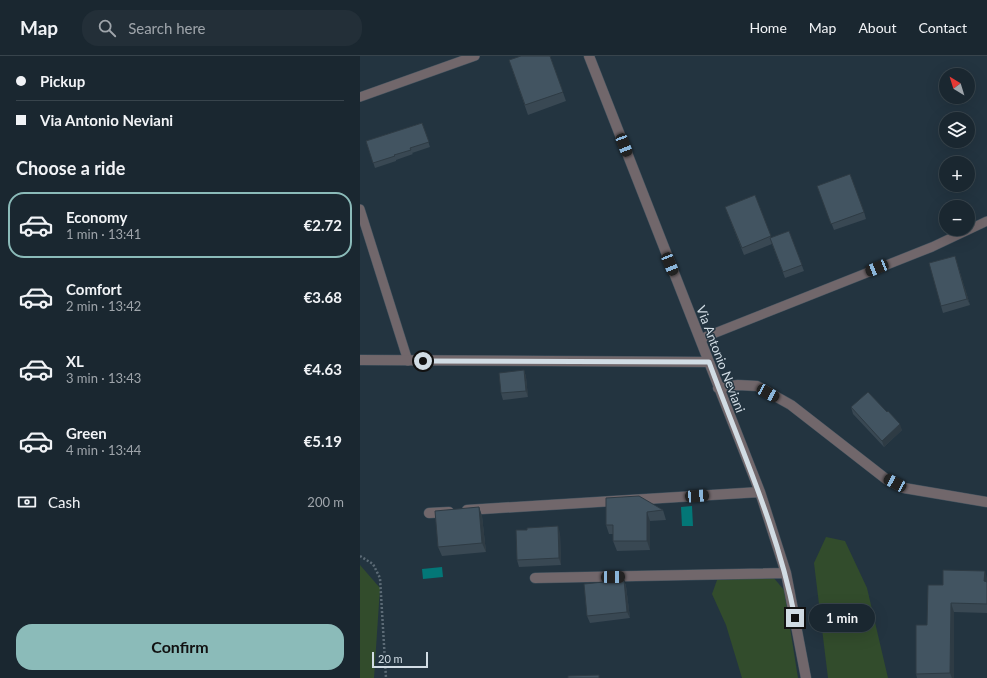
<!DOCTYPE html>
<html lang="en">
<head>
<meta charset="utf-8">
<style>
	body { margin:0; font-family:Lato,sans-serif; background:#232f38; color:#f1f3f6; height:100vh; display:flex; flex-direction:column; font-size:15px; white-space:nowrap }
	* { box-sizing:border-box; margin:0 }
	p { font-size:13px; color:#9fa5ab }
	.icon { flex:none; width:22px; height:22px; fill:none; stroke:currentColor; stroke-width:2; stroke-linecap:round; stroke-linejoin:round }
	.map { position:relative; flex:1; overflow:hidden }
	.side { display:flex; flex-direction:column; background:#1a2730; width:360px }
	.side>* { flex:none }
	.banner { display:grid; align-content:center; height:88px; padding:0 16px; background:#1a2730 }
	.needle { width:26px; rotate:322deg }
	.buttons { position:absolute; left:579px; top:12px; display:grid; gap:8px }
	.buttons a { display:grid; place-items:center; width:36px; height:36px; border-radius:50%; background:#1a2730; box-shadow:0 4px 16px #0002,0 0 0 1px #38444c; font-size:20px }
	.scale { position:absolute; left:12px; bottom:10px; width:56px; box-sizing:border-box; padding-left:4px; border:2px solid #d1dce4; border-top:0; font-size:11px; line-height:14px; white-space:nowrap; color:#d1dce4; -webkit-text-stroke:3px #233440; paint-order:stroke }
	.end { position:absolute; width:18px; height:18px; margin:-9px; border:5px solid #d1dce4; background:#111; box-shadow:0 0 0 2px #111 }
	.from { border-radius:50% }
	.bubble { position:absolute; height:28px; border-radius:14px; background:#1a2730; box-shadow:0 4px 16px #0002,0 0 0 1px #38444c; font-size:13px; font-weight:700; line-height:28px; text-align:center }
	.car { position:absolute; width:12px; height:24px; margin:-12px -6px; border-radius:5px; box-shadow:0 0 3px 1px #0007; background:linear-gradient(#222 24%,#8ab4d8 0 40%,#222 0 76%,#8ab4d8 0 86%,#222 0) }
	.banner b { display:flex; align-items:center; gap:14px; height:38px; font-size:15px }
	.banner b+b { border-top:1px solid #38444c }
	.banner i { width:10px; height:10px; background:#f1f3f6 }
	ul { padding:0; list-style:none }
	li { display:flex; align-items:center; gap:12px; height:66px; margin:0 8px 6px; padding:0 8px; border:2px solid transparent; border-radius:16px }
	li div { flex:1 }
	li b { display:block; font-size:15px }
	li em { font-style:normal; font-weight:700 }
	li.current { border-color:#8bbbb9 }
	li>.icon { width:36px; height:36px; stroke-width:1.5 }
	h2 { padding:0 16px; font-size:18px; line-height:48px }
	.pay { display:flex; align-items:center; gap:10px; height:44px; padding:0 16px; font-size:15px }
	.pay p { margin-inline-start:auto }
	.button { display:flex; gap:8px; margin-top:auto; padding:8px 16px }
	.button a { flex:1; height:46px; border-radius:16px; background:#8bbbb9; color:#111; font-size:16px; font-weight:700; line-height:46px; text-align:center }
	header { display:flex; align-items:center; gap:24px; box-sizing:border-box; height:56px; padding:0 20px; background:#1a2730; border-bottom:1px solid #38444c }
	header strong { font-size:19px }
	nav { display:flex; gap:22px; margin-inline-start:auto; font-size:14px }
	.search { width:280px; height:36px; background:#232f38; display:flex; align-items:center; gap:10px; box-sizing:border-box; padding:0 14px; border-radius:16px; color:#9fa5ab; font-size:15px }
	main { display:flex; flex:1; min-height:0 }
	.map>svg:first-child { display:block }
</style>
</head>
<body>
<header>
<strong>Map</strong>
<div class="search"><svg class="icon" aria-label="search" viewBox="0 0 24 24"><circle cx="10" cy="10" r="6"/><path d="M15 15l6 6"/></svg>Search here</div>
<nav><a>Home</a><a>Map</a><a>About</a><a>Contact</a></nav>
</header>
<main>
<section class="side">
<div class="banner">
<b><i class="from"></i>Pickup</b>
<b><i></i>Via Antonio Neviani</b>
</div>
<h2>Choose a ride</h2>
<ul>
<li class="current"><svg class="icon" aria-label="car" viewBox="0 0 24 24"><path d="M5 17H2v-5l4-1 3-4h7l3 4 3 1v5h-3M9 17h6M6 11h13"/><circle cx="7" cy="17" r="2"/><circle cx="17" cy="17" r="2"/></svg><div><b>Economy</b><p>1 min · 13:41</p></div><em>€2.72</em></li>
<li><svg class="icon" aria-label="car" viewBox="0 0 24 24"><path d="M5 17H2v-5l4-1 3-4h7l3 4 3 1v5h-3M9 17h6M6 11h13"/><circle cx="7" cy="17" r="2"/><circle cx="17" cy="17" r="2"/></svg><div><b>Comfort</b><p>2 min · 13:42</p></div><em>€3.68</em></li>
<li><svg class="icon" aria-label="car" viewBox="0 0 24 24"><path d="M5 17H2v-5l4-1 3-4h7l3 4 3 1v5h-3M9 17h6M6 11h13"/><circle cx="7" cy="17" r="2"/><circle cx="17" cy="17" r="2"/></svg><div><b>XL</b><p>3 min · 13:43</p></div><em>€4.63</em></li>
<li><svg class="icon" aria-label="car" viewBox="0 0 24 24"><path d="M5 17H2v-5l4-1 3-4h7l3 4 3 1v5h-3M9 17h6M6 11h13"/><circle cx="7" cy="17" r="2"/><circle cx="17" cy="17" r="2"/></svg><div><b>Green</b><p>4 min · 13:44</p></div><em>€5.19</em></li>
</ul>
<div class="pay"><svg class="icon" aria-label="cash" viewBox="0 0 24 24"><path d="M3 7h18v10H3z"/><circle cx="12" cy="12" r="2"/></svg>Cash<p>200 m</p></div>
<div class="button"><a>Confirm</a></div>
</section>
<div class="map">
<svg width="627" height="622" viewBox="0 0 627 622">
	<rect width="100%" height="100%" fill="#233440"/>
	<path fill="#324c2c" d="M466 481 485 485 507 532 528 622H468L454 507Z
		M0 509 20 532 14 622H0Z
		M413 521 424 534 438 622H382L366 569 352 538 357 524Z"/>
	<path fill="#037777" d="M332 450 333 470H322L321 451Z
		M82 511 83 521 63 523 62 513Z"/>
	<g fill="none" stroke-linecap="round" stroke-linejoin="round">
		<g stroke="#42525e" stroke-width="10">
			<path id="lane" d="M0 41 115 0
				M0 153 48 305
				M340 283 572 191 627 165"/>
		</g>
		<g stroke="#42525e" stroke-width="11">
			<path id="street" d="M229 0 400 436 426 517 446 622
				M0 304 349 306
				M358 332 378 329 397 330 431 349 526 423 544 432 627 446
				M107 454 400 436
				M69 457 89 456
				M175 522 426 517"/>
		</g>
		<path stroke="#5c6b76" stroke-width="2.5" stroke-dasharray="2 2" stroke-linecap="butt" d="M0 500 13 508 20 522 26 622"/>
		<use href="#lane" stroke="#71676b" stroke-width="9"/>
		<use href="#street" stroke="#71676b" stroke-width="10"/>
	</g>
	<path fill="#394853" d="M190 0 206 45 168 59 149 4Z
		M62 67 70 91 52 97 53 98 36 104V105L15 112 6 85Z
		M457 130 504 156 506 163 474 174Z
		M395 139 411 182 429 175 444 215 425 222 412 188 384 199 365 151Z
		M597 207 610 249 583 257 581 250Z
		M164 314 166 321 168 341 143 344 141 337Z
		M491 351 527 356 542 374 524 391 493 358Z
		M246 442 303 454 306 464 290 465V494L257 495 253 485V478H249L246 469Z
		M119 451 122 460 126 496 82 500 78 491Z
		M200 477 201 509 159 511 157 504Z
		M627 522V557L594 556V622H557L556 618 567 569 583 529Z
		M264 524 266 530 270 562 230 567 227 560Z"/>
	<path fill="#2e3b44" d="M595 200 597 207 610 249 607 243Z
		M164 314 166 321 168 341 166 335Z
		M540 368 542 374 524 391 522 385Z
		M119 451 122 460 126 496 122 487Z
		M287 456 290 465V494L287 485Z
		M198 470 200 477 201 509 199 502Z
		M625 515 627 522V533L624 525Z
		M264 524 266 530 270 562 267 556Z
		M591 547 594 556V622H592L590 617Z"/>
	<path fill="#425461" stroke="#2e3b44" d="M161 0H190L203 36 165 49 149 4Z
		M62 67 69 86 50 92 51 94 34 99 35 100 13 107 6 85Z
		M490 118 504 156 471 168 457 130Z
		M395 139 411 180 382 192 365 151Z
		M429 175 442 209 423 216 410 182Z
		M595 200 607 243 581 250 569 207Z
		M164 314 166 335 141 337 139 317Z
		M508 336 527 356 528 355 540 368 522 385 491 351Z
		M279 440 303 454 287 456V485H253V469H246V442Z
		M119 451 122 487 78 491 75 455Z
		M198 470 199 502 157 504 156 474H167V472Z
		M583 514 625 515 624 525 627 526V548L591 547 590 617 556 618V569H567L568 529H583Z
		M264 524 267 556 227 560 224 528Z
		M239 619V622H208V620Z"/>
	<g fill="none" stroke-linecap="round" stroke-linejoin="round">
		<path stroke="#d1dce4" stroke-width="5" d="M63 305 349 306C380 391 418 473 435 562"/>
	</g>
	<g text-anchor="middle" dominant-baseline="central" stroke-width="3" stroke-linejoin="round" paint-order="stroke">
		<g font-size="13" fill="#d1dce4" stroke="#233440">
			<text transform="translate(361 303) rotate(69)">Via Antonio Neviani</text>
		</g>
	</g>
</svg>
<div class="buttons">
<a><svg class="needle" viewBox="-14 -14 28 28"><path d="M0-13l5 13h-10z" fill="#e53935"/><path d="M0 13l5-13h-10z" fill="#9fa5ab"/></svg></a>
<a><svg class="icon" aria-label="layers" viewBox="0 0 24 24"><path d="M12 4l9 5-9 5-9-5zM3 14l9 5 9-5"/></svg></a>
<a>+</a>
<a>−</a>
</div>
<div class="scale">20 m</div>
<i class="end from" style="left:63px;top:305px"></i>
<i class="end" style="left:435px;top:562px"></i>
<div class="bubble" style="left:449px;top:548px;width:66px">1 min</div>
<i class="car" style="left:264px;top:89px;rotate:159deg"></i>
<i class="car" style="left:310px;top:208px;rotate:158deg"></i>
<i class="car" style="left:517px;top:212px;rotate:248deg"></i>
<i class="car" style="left:408px;top:337px;rotate:119deg"></i>
<i class="car" style="left:535px;top:427px;rotate:298deg"></i>
<i class="car" style="left:337px;top:440px;rotate:86deg"></i>
<i class="car" style="left:253px;top:521px;rotate:89deg"></i>
</div>
</main>
</body>
</html>
